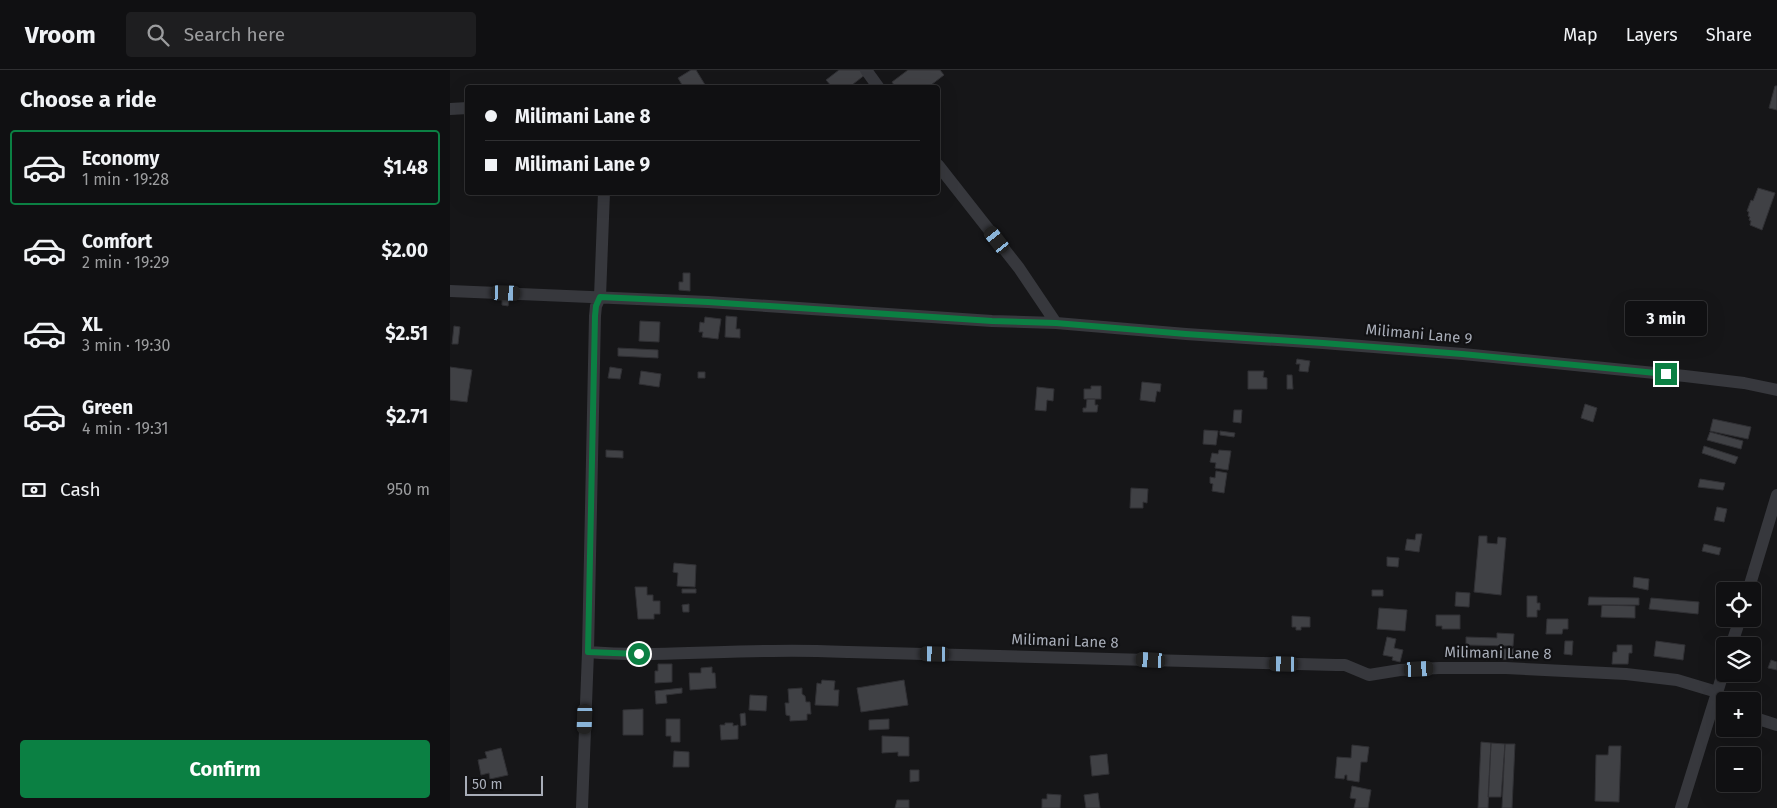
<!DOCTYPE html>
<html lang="en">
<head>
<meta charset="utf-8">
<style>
	body { margin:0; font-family:"Fira Sans",sans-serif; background:#1e1e20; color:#f1f3f6; height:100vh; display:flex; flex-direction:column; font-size:19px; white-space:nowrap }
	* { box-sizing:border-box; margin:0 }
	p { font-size:16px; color:#9c9d9f }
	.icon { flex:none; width:28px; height:28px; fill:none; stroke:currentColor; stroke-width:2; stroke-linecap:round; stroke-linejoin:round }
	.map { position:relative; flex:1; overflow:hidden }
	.drawer { display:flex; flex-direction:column; background:#101012; width:450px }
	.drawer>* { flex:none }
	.guide { position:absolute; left:15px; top:15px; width:475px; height:110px; border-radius:5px; box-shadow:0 5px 20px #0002,0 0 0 1px #303032; display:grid; align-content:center; height:110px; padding:0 20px; background:#101012 }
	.controls { position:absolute; left:1266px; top:512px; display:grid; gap:10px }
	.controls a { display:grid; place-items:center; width:45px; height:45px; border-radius:5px; background:#101012; box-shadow:0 5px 20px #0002,0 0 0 1px #303032; font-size:25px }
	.scale { position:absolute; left:15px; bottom:12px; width:78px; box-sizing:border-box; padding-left:5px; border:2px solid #a8adb8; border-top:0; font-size:14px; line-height:18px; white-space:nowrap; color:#a8adb8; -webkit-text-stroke:4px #111113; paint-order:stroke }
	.end { position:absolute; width:22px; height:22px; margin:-11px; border:6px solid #0b8043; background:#fff; box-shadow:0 0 0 2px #fff }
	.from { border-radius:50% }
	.bubble { position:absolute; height:35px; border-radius:5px; background:#101012; box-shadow:0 5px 20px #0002,0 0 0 1px #303032; font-size:16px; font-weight:700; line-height:35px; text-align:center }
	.car { position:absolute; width:15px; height:30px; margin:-15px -8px; border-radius:6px; box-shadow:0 0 4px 1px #0007; background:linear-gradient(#222 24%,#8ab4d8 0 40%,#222 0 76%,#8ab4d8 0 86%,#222 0) }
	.guide b { display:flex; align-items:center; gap:18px; height:48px; font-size:19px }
	.guide b+b { border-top:1px solid #303032 }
	.guide i { width:12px; height:12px; background:#f1f3f6 }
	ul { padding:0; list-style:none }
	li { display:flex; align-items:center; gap:15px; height:75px; margin:0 10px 8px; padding:0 10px; border:2px solid transparent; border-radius:5px }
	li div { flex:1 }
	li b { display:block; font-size:19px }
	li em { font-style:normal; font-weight:700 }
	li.selected { border-color:#0b8043 }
	li>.icon { width:45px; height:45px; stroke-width:1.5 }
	h2 { padding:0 20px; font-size:22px; line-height:60px }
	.pay { display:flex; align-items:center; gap:12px; height:55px; padding:0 20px; font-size:19px }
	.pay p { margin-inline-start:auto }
	.cta { display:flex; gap:10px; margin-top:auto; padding:10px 20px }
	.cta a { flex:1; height:58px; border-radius:5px; background:#0b8043; color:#fff; font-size:20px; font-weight:700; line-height:58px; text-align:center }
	header { display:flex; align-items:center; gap:30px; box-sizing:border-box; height:70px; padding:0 25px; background:#101012; border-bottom:1px solid #303032 }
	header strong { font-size:24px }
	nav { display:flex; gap:28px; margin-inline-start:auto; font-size:18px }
	.search { width:350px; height:45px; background:#1e1e20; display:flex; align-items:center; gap:12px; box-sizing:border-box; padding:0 18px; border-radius:5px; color:#9c9d9f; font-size:19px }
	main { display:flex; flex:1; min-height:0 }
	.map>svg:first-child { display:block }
</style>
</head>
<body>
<header>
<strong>Vroom</strong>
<div class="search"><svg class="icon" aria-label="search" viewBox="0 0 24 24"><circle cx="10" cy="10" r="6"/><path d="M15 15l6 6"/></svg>Search here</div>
<nav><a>Map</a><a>Layers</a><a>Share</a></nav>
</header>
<main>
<section class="drawer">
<h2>Choose a ride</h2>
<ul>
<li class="selected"><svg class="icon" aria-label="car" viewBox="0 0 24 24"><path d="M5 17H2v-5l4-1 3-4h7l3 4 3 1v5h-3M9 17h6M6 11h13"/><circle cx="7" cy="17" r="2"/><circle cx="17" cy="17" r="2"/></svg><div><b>Economy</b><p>1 min · 19:28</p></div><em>$1.48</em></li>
<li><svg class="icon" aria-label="car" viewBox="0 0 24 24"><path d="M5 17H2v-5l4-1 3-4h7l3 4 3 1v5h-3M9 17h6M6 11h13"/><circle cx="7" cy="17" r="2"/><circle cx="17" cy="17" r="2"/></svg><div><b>Comfort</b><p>2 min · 19:29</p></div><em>$2.00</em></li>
<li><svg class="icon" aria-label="car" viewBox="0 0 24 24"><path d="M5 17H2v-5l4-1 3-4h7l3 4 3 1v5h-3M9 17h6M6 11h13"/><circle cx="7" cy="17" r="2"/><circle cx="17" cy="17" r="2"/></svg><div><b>XL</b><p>3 min · 19:30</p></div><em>$2.51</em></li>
<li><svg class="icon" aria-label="car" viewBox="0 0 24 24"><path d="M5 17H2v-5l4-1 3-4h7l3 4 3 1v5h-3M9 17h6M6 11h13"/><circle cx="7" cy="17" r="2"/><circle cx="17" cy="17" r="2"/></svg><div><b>Green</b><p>4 min · 19:31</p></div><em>$2.71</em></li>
</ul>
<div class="pay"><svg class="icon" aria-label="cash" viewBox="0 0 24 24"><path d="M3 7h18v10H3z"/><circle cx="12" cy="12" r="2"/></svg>Cash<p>950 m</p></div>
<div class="cta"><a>Confirm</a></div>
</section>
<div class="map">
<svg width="1327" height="738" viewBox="0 0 1327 738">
	<rect width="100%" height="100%" fill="#161618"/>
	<path fill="#404145" stroke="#303034" d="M241 0H246L257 18H234L228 8Z
		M389 0H412L416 4 398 18H383L376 10Z
		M458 0H490L494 5 477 18H446L442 12Z
		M1325 16H1327V40L1319 38Z
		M1308 118 1325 123 1312 160 1300 155 1301 151 1299 150 1300 147 1298 146 1299 142 1297 141 1301 130 1303 131Z
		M233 203H240V221L229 220V212H233Z
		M52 229 59 230 58 236 52 235Z
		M276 246 287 247 286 259H290V268L275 267Z
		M255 247 271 249 268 269 252 267 253 262H249L250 252 254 253Z
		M190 251 210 252 209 272 189 271Z
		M4 256 10 257 8 274H2Z
		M168 278 208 280V288L168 286Z
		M847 289 860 291 858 302 849 301 850 294H846Z
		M0 297 22 300 17 332 0 330Z
		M160 297 172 299 170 309 158 308Z
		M191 301 211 304 209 317 189 314Z
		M798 301H814L813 307 817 308V319H798Z
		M248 302H255V308H248Z
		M837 305H842L843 319H837Z
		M692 312 711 314 710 322 707 321 705 332 690 330Z
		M641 316H651V329H634V319H641Z
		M587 317 604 319 603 331 597 330 596 341 585 340Z
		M637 329H645V335H648L647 342H633V338H636Z
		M1135 334 1147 338 1143 352 1131 348Z
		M784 340H792L791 353 783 352Z
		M1263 349 1301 357 1298 369 1260 361Z
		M754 360 768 361 766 375 753 374Z
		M770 361 785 363 784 367 770 365Z
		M1260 362 1293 371 1291 379 1257 370Z
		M1254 376 1288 387 1285 394 1252 383Z
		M156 380 173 381V388L156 387Z
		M769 380 781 381 778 400 765 398 766 393 760 392 762 383 768 384Z
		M766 401 777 403 774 423 762 421 763 414 760 413V407L765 408Z
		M1250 409 1275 413 1273 420 1248 417Z
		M681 418 698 419 697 433 693 432V438H680Z
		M1267 437 1277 439 1274 452 1264 450Z
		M966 464H972L969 482 955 480 957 469 965 470Z
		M1029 466H1037V473L1047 474 1048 467 1056 468 1051 525 1024 522Z
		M1254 474 1271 478 1269 485 1252 481Z
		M937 487 949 488 948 497 937 496Z
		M224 493 246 495 245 517 227 516 228 503 223 502Z
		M1184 507 1199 509 1198 520 1183 517Z
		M185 517H197V525H203V531H210V544H204V549H188Z
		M232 519H246V523H232Z
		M922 520H933V526H922Z
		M1006 522 1020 523 1019 537 1005 536Z
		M1077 526H1087V533H1090V540H1087V547H1077Z
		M1139 527 1189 528V535H1138Z
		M1201 528 1249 532 1248 544 1199 539Z
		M239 534V542H233L232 535Z
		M1152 535 1185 536V548L1151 547Z
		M929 538 957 540 955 561 927 559Z
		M986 545H1010V559H992V556H986Z
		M842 546 860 547V557H851V560H846V557H842Z
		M1097 549H1118V559H1113L1112 564H1096Z
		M1047 563 1064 564 1063 576 1016 575V567L1047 568Z
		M937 567 946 569 944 578 953 580 950 592 942 590 943 587 933 585Z
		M1115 571H1123L1122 585 1114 584Z
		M1206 571 1235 575 1233 590 1204 586Z
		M1167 575H1182V583H1179L1178 594H1162L1163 582H1167Z
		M1051 579H1064L1063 590 1050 589Z
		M1321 590 1327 592V600L1318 598Z
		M208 594H222V612L205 613V601H208Z
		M262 597V603H265L266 618 240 620 239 603H251V598Z
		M372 610 385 611 384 620H389L388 636 365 635 367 613 371 614Z
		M454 610 458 635 411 642 407 618Z
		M232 618V623L216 625 217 633 206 634 205 621Z
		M352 618V624L355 626 356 632H360L361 644H357V650L340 651V646L336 645 335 633H339L338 619Z
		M300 625 317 626 316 641 299 640Z
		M193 639V665H173V640Z
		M295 643 296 655 291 656 290 644Z
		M216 649H230V672H221V666H216Z
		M439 649V659L419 660V650Z
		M275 653H283V656L288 655V669L271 670 270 655H275Z
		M432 666 459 667V686H448V682L432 683Z
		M1031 672 1041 673 1038 738H1028Z
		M1041 673 1055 674 1051 727H1038Z
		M1055 674H1065L1062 738H1052Z
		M902 675 919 677 917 692H911L909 712 897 710V705H895L894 709 885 708 887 687 901 688Z
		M1159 676H1171L1169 732 1145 731 1146 685H1158Z
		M51 678 58 705 40 709 39 703 31 705 28 690 37 688 35 682Z
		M224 681 239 682V697H223Z
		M657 684 659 704 642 706 640 686Z
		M460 700H469V711L460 712Z
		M902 716 921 720 918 738H904L906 729 900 728Z
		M648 723 650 738H636L634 725Z
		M597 724 611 725 610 738H592V729H597Z
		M447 730H459V738H445Z"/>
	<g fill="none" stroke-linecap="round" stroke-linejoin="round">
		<path stroke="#37383d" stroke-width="12" d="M416 0 429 18
			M0 39 18 38
			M488 95 569 198 606 253
			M0 221 258 232 542 251 606 253 736 264 873 273 1013 284 1235 306 1294 313 1327 320
			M1298 521 1327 425
			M1281 576 1290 549
			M138 582C199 587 261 581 322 581 348 580 373 581 399 582L886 595H895L919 605 950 600 989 598H1056L1176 604 1227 610 1267 622
			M1302 647 1327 655
			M132 738 138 582 145 246 146 236 150 227 154 122
			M1231 738 1275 597"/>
	</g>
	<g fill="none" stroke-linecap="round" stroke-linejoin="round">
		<path stroke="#0b8043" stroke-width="6" d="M189 584 138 582 145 246 146 236 150 227 258 232 542 251 606 253 736 264 873 273 1012 284 1216 304"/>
	</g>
	<g text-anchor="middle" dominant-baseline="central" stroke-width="4.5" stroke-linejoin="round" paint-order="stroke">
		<g font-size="15" fill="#a8adb8" stroke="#111113">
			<text transform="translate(969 264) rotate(5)">Milimani Lane 9</text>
			<text transform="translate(615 571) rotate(2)">Milimani Lane 8</text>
			<text transform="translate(1048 583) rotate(1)">Milimani Lane 8</text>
		</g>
	</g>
</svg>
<div class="controls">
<a><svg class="icon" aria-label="locate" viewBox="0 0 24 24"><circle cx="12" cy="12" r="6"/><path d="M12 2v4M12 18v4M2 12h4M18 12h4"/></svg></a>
<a><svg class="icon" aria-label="layers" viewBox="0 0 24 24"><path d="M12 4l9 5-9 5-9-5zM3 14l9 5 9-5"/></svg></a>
<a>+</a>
<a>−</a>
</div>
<div class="scale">50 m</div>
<i class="end from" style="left:189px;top:584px"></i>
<i class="end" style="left:1216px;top:304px"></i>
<div class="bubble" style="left:1175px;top:231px;width:82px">3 min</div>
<i class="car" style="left:547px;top:170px;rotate:322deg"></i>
<i class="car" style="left:56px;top:223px;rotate:92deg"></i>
<i class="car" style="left:485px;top:584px;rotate:271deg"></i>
<i class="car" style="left:701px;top:590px;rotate:273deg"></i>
<i class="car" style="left:834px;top:594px;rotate:271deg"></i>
<i class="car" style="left:969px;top:599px;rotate:87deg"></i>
<i class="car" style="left:135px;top:649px;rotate:182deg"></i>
<div class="guide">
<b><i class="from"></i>Milimani Lane 8</b>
<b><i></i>Milimani Lane 9</b>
</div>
</div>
</main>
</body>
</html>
